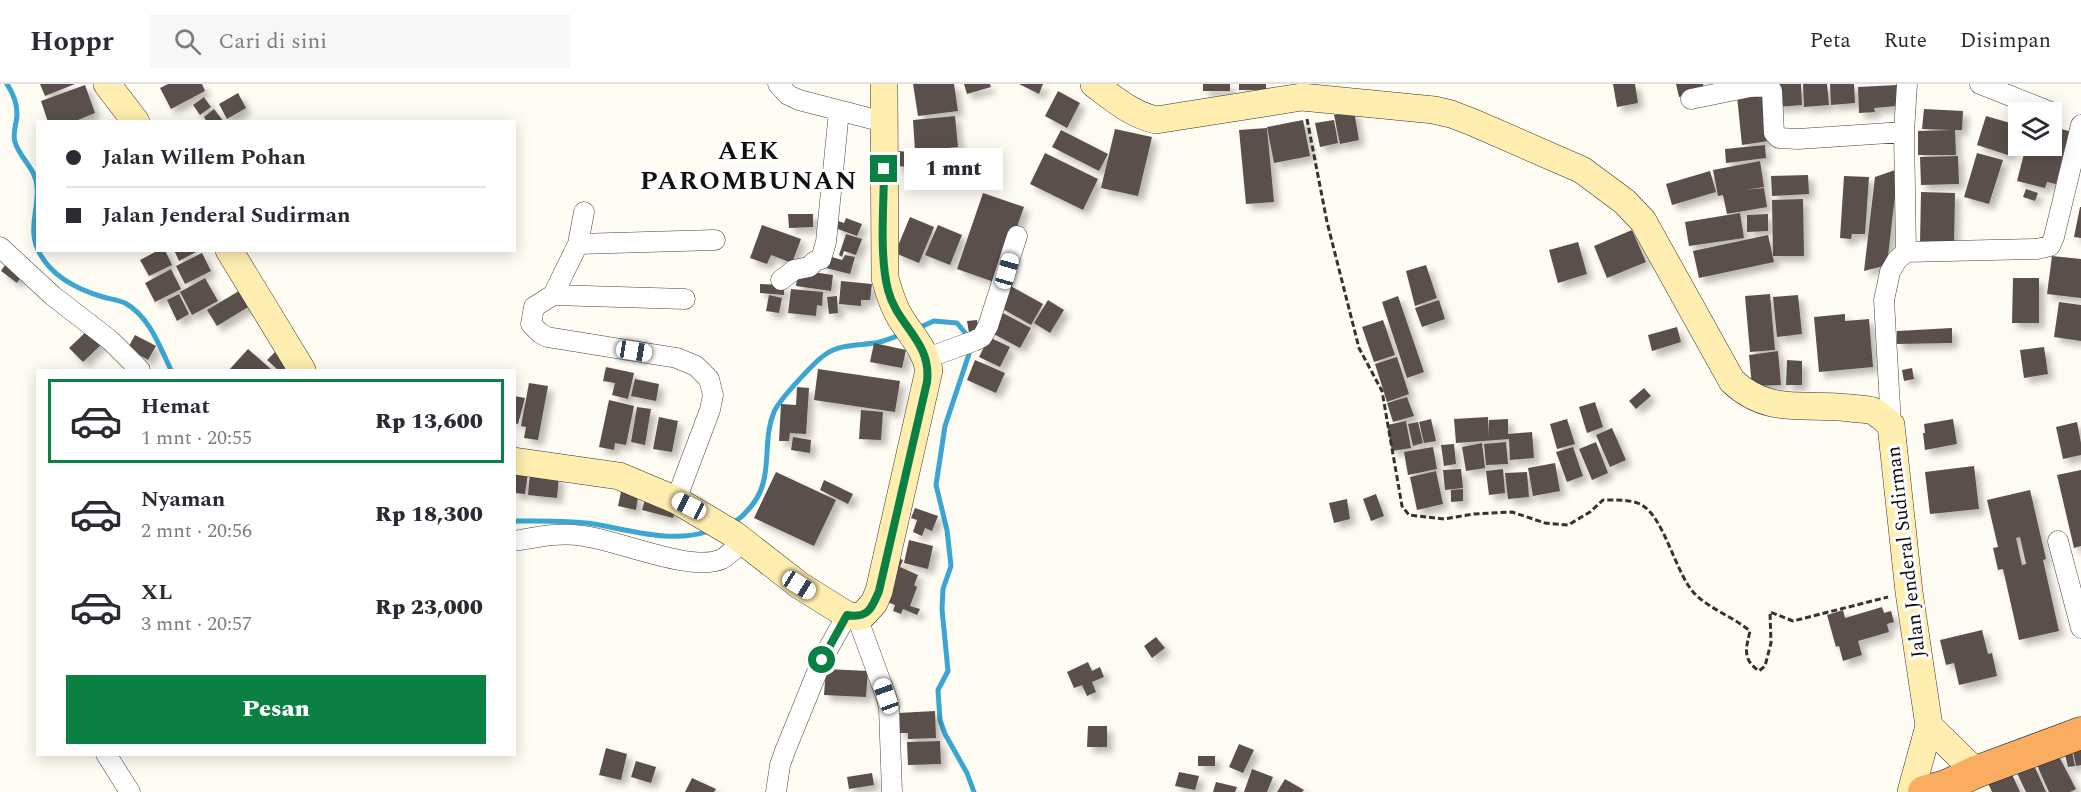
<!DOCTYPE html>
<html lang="id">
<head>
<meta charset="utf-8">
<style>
	body { margin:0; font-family:Spectral,serif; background:#f7f7f7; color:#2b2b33; height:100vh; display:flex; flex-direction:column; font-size:22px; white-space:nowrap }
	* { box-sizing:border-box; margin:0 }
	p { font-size:20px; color:#7c7c81 }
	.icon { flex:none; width:33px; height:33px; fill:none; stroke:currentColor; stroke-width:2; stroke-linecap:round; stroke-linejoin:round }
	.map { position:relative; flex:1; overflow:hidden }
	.details { position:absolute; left:36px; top:285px; width:480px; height:387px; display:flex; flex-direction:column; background:#fff; border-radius:0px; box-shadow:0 3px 15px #0003 }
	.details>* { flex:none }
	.top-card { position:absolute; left:36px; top:36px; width:480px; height:132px; border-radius:0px; box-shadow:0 3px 15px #0003; display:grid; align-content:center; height:132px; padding:0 30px; background:#fff }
	.buttons { position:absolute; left:2008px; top:18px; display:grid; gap:12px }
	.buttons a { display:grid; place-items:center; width:54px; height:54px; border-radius:0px; background:#fff; box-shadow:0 3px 15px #0003; font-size:30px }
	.end { position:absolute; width:27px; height:27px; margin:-14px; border:8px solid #0b8043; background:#fff; box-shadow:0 0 0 3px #fff }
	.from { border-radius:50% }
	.bubble { position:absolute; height:42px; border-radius:0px; background:#fff; box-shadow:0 3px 15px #0003; font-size:20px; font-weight:800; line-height:42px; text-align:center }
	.car { position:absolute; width:18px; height:36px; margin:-18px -9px; border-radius:8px; box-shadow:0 0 4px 2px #0007; background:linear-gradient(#fff 24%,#345 0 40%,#fff 0 76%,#345 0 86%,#fff 0) }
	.top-card b { display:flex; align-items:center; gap:21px; height:57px; font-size:22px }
	.top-card b+b { border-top:2px solid #e1e1e2 }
	.top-card i { width:15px; height:15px; background:#2b2b33 }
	ul { padding:10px 0 0; list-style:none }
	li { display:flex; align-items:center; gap:18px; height:84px; margin:0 12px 9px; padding:0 18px; border:3px solid transparent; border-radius:0px }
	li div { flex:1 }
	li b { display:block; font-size:22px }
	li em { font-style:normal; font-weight:800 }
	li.selected { border-color:#0b8043 }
	li>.icon { width:54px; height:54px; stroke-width:1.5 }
	.button { display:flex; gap:12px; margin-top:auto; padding:12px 30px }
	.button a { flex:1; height:69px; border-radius:0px; background:#0b8043; color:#fff; font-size:24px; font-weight:800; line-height:69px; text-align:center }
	header { display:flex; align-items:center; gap:36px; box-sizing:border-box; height:84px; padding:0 30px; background:#fff; border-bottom:2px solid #e1e1e2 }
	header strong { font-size:28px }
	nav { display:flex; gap:33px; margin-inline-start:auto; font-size:21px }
	.search { width:420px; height:54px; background:#f7f7f7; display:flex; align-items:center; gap:15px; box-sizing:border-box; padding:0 21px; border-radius:0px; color:#7c7c81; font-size:22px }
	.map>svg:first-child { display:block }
</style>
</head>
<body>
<header>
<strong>Hoppr</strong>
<div class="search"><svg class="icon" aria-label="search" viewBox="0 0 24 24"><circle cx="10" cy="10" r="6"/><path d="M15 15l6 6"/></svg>Cari di sini</div>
<nav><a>Peta</a><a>Rute</a><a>Disimpan</a></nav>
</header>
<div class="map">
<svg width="2081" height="708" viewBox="0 0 2081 708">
	<defs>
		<filter id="shadow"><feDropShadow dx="5.5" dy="5.5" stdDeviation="3" flood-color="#0004"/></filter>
	</defs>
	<rect width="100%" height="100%" fill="#fffcf4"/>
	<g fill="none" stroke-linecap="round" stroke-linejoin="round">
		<path stroke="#3ba6d2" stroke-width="5" d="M7 0C13 9 17 19 17 30 17 39 12 49 15 58 20 75 36 84 37 103 39 124 28 145 38 166
			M38 166C50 192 76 205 103 213 110 215 118 216 125 219 149 232 160 263 171 286
			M916 245 934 237 957 239 966 250 969 270 945 342 936 401 947 446 951 482 943 505 942 525 948 587 938 606 940 636 945 650 967 689 974 708
			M514 437C541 437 567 436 594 440 630 446 672 460 709 447
			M732 439C738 436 742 433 746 428 777 398 760 361 774 328 779 316 815 277 826 270 842 259 863 262 880 258 887 256 895 253 902 250"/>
	</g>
	<path fill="#5a504c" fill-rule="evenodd" filter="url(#shadow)" d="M40 0H75L45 12Z
		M168 0H202L205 7 171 25 160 4Z
		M913 0H954L958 27 918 32Z
		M964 0H990L991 3 967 10Z
		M1019 0H1043L1039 10Z
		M1203 0H1230V7H1203Z
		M1239 0H1266V6H1239Z
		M1613 0H1635L1638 19 1617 23Z
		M1676 0H1703L1705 8 1679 13Z
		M1774 0H1801L1802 21 1776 23Z
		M1803 0H1827L1829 21 1804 23Z
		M1830 0H1854L1855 19 1831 21Z
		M85 1 95 29 73 38H48L41 17Z
		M1897 1V22L1874 24 1875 28 1859 29 1858 3Z
		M1058 7 1080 19 1067 44 1045 32Z
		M238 9 246 24 227 35 219 20Z
		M1763 9 1768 57 1742 61 1737 12Z
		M204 13 211 23 200 31 193 21Z
		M214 25 224 38H207L204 33Z
		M1924 25 1963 27 1962 46H1955L1956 71H1918V47L1952 46 1922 45Z
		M1354 27 1359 56 1340 60 1334 31Z
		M955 32 958 63 915 67 913 36Z
		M1986 32 2017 41 2008 71 1977 61Z
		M1303 36 1310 72 1274 79 1267 43Z
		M1334 36 1338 59 1320 63 1315 39Z
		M2052 43 2069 47 2056 100 2047 98 2045 104 2017 97 2026 62H2052Z
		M1267 44 1274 118 1246 120 1239 46Z
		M1115 45 1152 53 1138 112 1101 104Z
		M1061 46 1108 70 1099 87 1052 63Z
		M1765 61 1766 74 1726 79 1725 65Z
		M899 67 923 70 921 84 897 82Z
		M1045 69 1098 95 1083 126 1030 100Z
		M1977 69 2003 76 1989 120 1964 113Z
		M1958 72 1959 100 1921 101 1920 73Z
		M1760 77 1764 103 1745 106 1764 104 1767 123 1727 130 1723 111 1718 112 1713 86Z
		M1898 85 1887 181 1864 187 1875 93Z
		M1710 87 1716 108 1672 121 1666 100Z
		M1808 91 1809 110 1772 112 1771 92Z
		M1844 92 1869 93 1865 150H1852L1851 155 1840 154Z
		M2026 105 2038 109 2035 117 2023 113Z
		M1921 108 1955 109 1954 161 1920 159Z
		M983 109 1024 123 997 199 957 185Z
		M1803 115 1804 172H1773L1772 116Z
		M2080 123H2081V154L2074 153Z
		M1740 129 1744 154 1689 162 1685 138Z
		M788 130H813V143L789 144Z
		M1768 130V147L1747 148V131Z
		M910 133 934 143 919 179 895 169Z
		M846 134 862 140 857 152 835 144 838 137 844 139Z
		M762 141 801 155 792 179 771 171 767 180 750 174Z
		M938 141 962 151 950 181 925 171Z
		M1632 146 1646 178 1607 194 1594 162Z
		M846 150 862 155 856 171 844 167 842 173 839 171Z
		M1768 151 1774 178 1699 194 1693 167Z
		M1578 158 1587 190 1558 199 1549 166Z
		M159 166H165L172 181 149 192 140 176Z
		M174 166H200L179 177Z
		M202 169 211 187 185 200 176 182Z
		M825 171 842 176 845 171 855 173 850 190 822 183Z
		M2052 172 2081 175V214L2047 210Z
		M9 175 25 187 17 199 1 187Z
		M1426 181 1437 214 1415 222 1406 187Z
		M171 185 181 205 155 218 145 199Z
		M798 186 833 191 831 207 796 202Z
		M205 194 218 217 192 231 180 208Z
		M2013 194H2039V239H2012Z
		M841 197 872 200 870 216H861V222L839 220Z
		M760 200 784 201V211L760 209Z
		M1007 200 1043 220 1031 241 996 221Z
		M249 201 258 217 217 242 207 226Z
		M791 205 823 208 822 222 817 221 816 232 788 229Z
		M179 210 189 230 177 237 167 216Z
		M1770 210 1775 266 1750 268 1745 212Z
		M769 211 782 214 779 229 766 227Z
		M1798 211 1802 250 1777 253 1773 213Z
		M837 212 838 229 829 230 827 213Z
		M1398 212 1424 288 1407 294 1382 218Z
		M1048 216 1064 226 1050 249 1034 239Z
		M1439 216 1445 235 1422 243 1415 224Z
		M2059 218 2081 221V257L2054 253Z
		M1001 228 1031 244 1020 264 990 248Z
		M1845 230V237L1869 235 1873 283 1819 288 1814 233Z
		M977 236 979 248 969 249 967 237Z
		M1383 236 1395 271 1374 278 1362 243Z
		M1677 243 1681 258 1652 267 1648 251Z
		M90 244 104 258 83 278 69 264Z
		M1952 244V259L1897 260V247Z
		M135 251 156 262 148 276 128 264Z
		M989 253 1010 263 1000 283 979 273Z
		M874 259 906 266 902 284 870 278Z
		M2044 263 2048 290 2024 294 2020 266Z
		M248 265 272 286H229Z
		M277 266 290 279 283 286H278L267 276Z
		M1778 267 1781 301 1752 302 1749 271Z
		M1397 273 1409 310 1387 318 1375 280Z
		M975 276 1005 289 996 309 967 296Z
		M1787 276 1802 277V301H1786Z
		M606 283 634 289 628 315 612 311 615 299 603 297Z
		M1912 284 1914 295 1904 297 1902 286Z
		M818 285 900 297 895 328 814 316Z
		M635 295 659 300 656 317 631 312Z
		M529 299 548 302 538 356 524 354 526 343 521 342Z
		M797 303 809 304 806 350 790 349 789 357H779L781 320 796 321Z
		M1644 304 1651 312 1636 325 1629 317Z
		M514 312 525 314 518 340 514 339Z
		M1407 313 1414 332 1393 338 1387 319Z
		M609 316 634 322 626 361 615 359 614 366 599 363Z
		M1595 318 1603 343 1587 349 1579 323Z
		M637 323 651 325 645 361 631 358Z
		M861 326 883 328 881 356 859 355Z
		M659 333 678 337 672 368 653 365Z
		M1488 333 1489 353V336L1508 335V350L1532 348 1534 374 1510 376 1509 355 1456 359 1454 335Z
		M1431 335 1436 357 1424 359 1419 338Z
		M1567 335 1575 360 1557 365 1550 340Z
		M1953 335 1957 360 1925 366 1923 349H1925L1924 340Z
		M1406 337 1411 364 1392 367 1387 341Z
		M1418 338 1423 359 1413 362 1408 340Z
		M2077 338 2081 359V371L2063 375 2056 343Z
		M1612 344 1626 376 1610 383 1596 351Z
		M793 353 811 356 810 369 791 366Z
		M1506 358 1508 380 1486 381 1484 360Z
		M1596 358 1608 389 1592 396 1579 365Z
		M1482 359 1485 384 1466 387 1462 363Z
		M1454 360 1456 380 1444 382 1441 361Z
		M1433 363 1437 385 1408 391 1404 368Z
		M1573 363 1583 392 1567 398 1556 368Z
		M1555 379 1560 407 1533 412 1528 384Z
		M1974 382 1979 425 1930 430 1925 388Z
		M1461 385 1463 404 1445 406 1443 386Z
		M1503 385 1505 409 1489 411 1486 387Z
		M2081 386V462L2074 464 2057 391Z
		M1436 387 1443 420 1417 426 1410 393Z
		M514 388 528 389 525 410 514 409Z
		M776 388 836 416 814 462 754 434Z
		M1527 388 1529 413 1508 415 1505 389Z
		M530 389 559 392 557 414 528 411Z
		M824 396 853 410 848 420 820 406Z
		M622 403 638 413 636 426 618 422Z
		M1463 405V417L1451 418V406Z
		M2030 406 2046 475 2043 476 2059 547 2019 556 2003 485 1998 486 1993 464 1998 463 1987 416ZM2020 453 2026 480 2022 481 2016 454Z
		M1376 410 1384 432 1371 437 1363 415Z
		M646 412 677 420 673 434 642 426Z
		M1347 415 1350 435 1334 439 1329 419Z
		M915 424 938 432 932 447 925 444 922 452 913 448 917 436 911 434Z
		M909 456 933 462 928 485 904 479Z
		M896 473 903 476 900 483 918 491 914 501 917 503 910 522 920 525 917 531 903 525 901 530 893 527 895 521 887 518Z
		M1882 523 1884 529 1891 527 1894 538 1887 540 1889 548 1858 557 1862 571 1843 577 1839 562 1836 563 1827 531 1843 526 1845 534Z
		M1982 546 1988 570 1992 569 1997 592 1959 601 1954 579 1946 581 1940 556Z
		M1156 553 1165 564 1152 574 1144 562Z
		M1088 578 1092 587 1100 583 1104 593 1092 598 1096 608 1087 612 1082 601 1074 604 1067 588Z
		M826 585 868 587 866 613 824 611Z
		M935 627 936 654 908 655V649H899L898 629Z
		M1088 642H1107V663H1087Z
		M2081 656V681L2076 682 2071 658Z
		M940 657 941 680 908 681 907 658Z
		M2070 657 2075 682 2068 683 2065 671Z
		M1239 660 1254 666 1243 689 1229 683Z
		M2053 661 2076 705 2070 708H2049L2032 670Z
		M606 664 627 670 621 696 599 691Z
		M1198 672H1215V682H1198Z
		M636 677 656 683 651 699 631 693Z
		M2033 679 2046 708H2026L2016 687Z
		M1252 685 1273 693 1267 708H1244Z
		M1179 688 1199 692 1195 706 1175 702Z
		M2011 688 2020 708H1992L1988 699Z
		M872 689 874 701 849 705 847 693Z
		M692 694 716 705 714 708H685Z
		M1285 695 1304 706 1302 708H1277Z
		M1216 698 1237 703 1235 708H1213Z"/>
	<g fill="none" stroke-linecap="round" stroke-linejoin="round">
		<g stroke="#444" stroke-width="21">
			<path id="minor" d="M778 0 788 11 799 16 884 38
				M1980 0 2051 28
				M1691 15 1750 3 1767 2 1772 7 1774 49 1779 54 1798 55 1904 48
				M584 128 578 160 553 211 534 223 531 240 540 249 547 253 677 274 696 282 709 295 713 311 710 326 676 416
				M578 160 715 156
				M0 163 53 212 110 256 140 286
				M1906 168 1904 48 1907 0
				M781 196 794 186 809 183 815 177 821 175 826 158 839 27
				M553 211 685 215
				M927 274 974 257 982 253 988 242 1017 152
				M1891 341 1884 216 1890 188 1897 176 1906 168 2037 165 2050 162 2054 153 2081 41
				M514 457C538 453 559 448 583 452 618 456 691 489 722 475 729 471 737 462 743 457
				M2058 457 2081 544
				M857 533 886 612 889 624 892 708
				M106 670 130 708
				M776 708 780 681 785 667 822 576 847 531"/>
		</g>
		<g stroke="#333" stroke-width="28">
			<path id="secondary" d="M107 0 136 38
				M1094 0C1114 15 1131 30 1156 36L1302 13 1434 26 1451 30 1472 38 1582 86 1625 118 1643 137 1732 297C1769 332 1805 318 1850 324 1857 325 1866 325 1873 327 1879 330 1886 337 1891 341L1909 508 1929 642 1911 708
				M229 166 302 286
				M514 377 619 392 676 416 735 451 799 501 847 531 857 533 863 531 874 519 879 507 929 286C925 265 912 252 901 235 893 222 889 209 885 194L884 0
				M1929 642 1976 688"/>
		</g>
		<g stroke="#222" stroke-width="33">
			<path id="trunk" d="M1924 708 1946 702 1976 688 2081 649"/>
		</g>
		<path stroke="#333" stroke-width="3" stroke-dasharray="6 3" stroke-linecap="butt" d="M1307 35 1327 138 1359 264 1382 307 1402 422 1409 431 1444 435 1474 430 1512 428 1545 439 1568 441 1590 428 1603 416C1614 416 1628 415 1640 420 1665 432 1675 491 1696 511 1712 526 1733 533 1750 547 1746 565 1742 575 1759 587L1765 582 1771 559 1770 528 1793 537 1888 513"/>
		<use href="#minor" stroke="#fff" stroke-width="20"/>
		<use href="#secondary" stroke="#ffeeaf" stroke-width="27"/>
		<use href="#trunk" stroke="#faac60" stroke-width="32"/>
	</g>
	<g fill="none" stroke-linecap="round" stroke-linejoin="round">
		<path stroke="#0b8043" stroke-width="8" d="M822 576 847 531C868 535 872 524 879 507L927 298C932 257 897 242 888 206 879 171 884 121 884 85"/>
	</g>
	<g text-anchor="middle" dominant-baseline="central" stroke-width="6" stroke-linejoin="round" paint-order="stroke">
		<g font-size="20" fill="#111" stroke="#fff">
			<text transform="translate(1906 468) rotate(-97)">Jalan Jenderal Sudirman</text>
		</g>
		<g font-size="26" font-weight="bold" letter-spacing="1.5" fill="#111" stroke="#fff">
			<text x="749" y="67">AEK<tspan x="749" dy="30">PAROMBUNAN</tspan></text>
		</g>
	</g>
</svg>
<div class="buttons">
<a><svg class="icon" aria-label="layers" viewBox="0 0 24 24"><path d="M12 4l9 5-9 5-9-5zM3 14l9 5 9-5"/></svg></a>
</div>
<i class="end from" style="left:822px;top:576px"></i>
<i class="end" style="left:884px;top:85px"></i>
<div class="bubble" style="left:904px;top:64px;width:99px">1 mnt</div>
<i class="car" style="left:1007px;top:187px;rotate:16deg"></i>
<i class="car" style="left:634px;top:267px;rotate:99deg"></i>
<i class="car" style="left:689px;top:422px;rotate:297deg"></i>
<i class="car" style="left:799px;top:501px;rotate:122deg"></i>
<i class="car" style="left:886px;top:612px;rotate:340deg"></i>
<div class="top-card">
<b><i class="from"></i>Jalan Willem Pohan</b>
<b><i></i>Jalan Jenderal Sudirman</b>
</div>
<section class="details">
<ul>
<li class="selected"><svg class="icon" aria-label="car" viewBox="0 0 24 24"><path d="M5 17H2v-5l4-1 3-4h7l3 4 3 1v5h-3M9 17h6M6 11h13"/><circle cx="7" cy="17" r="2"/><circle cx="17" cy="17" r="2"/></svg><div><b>Hemat</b><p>1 mnt · 20:55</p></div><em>Rp 13,600</em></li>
<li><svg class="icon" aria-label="car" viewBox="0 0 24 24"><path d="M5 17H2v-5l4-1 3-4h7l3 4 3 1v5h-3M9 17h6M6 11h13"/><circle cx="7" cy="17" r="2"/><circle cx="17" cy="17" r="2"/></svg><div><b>Nyaman</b><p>2 mnt · 20:56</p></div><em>Rp 18,300</em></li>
<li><svg class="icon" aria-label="car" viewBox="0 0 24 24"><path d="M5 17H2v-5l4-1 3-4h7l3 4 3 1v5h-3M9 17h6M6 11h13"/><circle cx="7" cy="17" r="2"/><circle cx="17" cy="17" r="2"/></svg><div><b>XL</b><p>3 mnt · 20:57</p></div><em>Rp 23,000</em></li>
</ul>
<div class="button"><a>Pesan</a></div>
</section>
</div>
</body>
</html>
